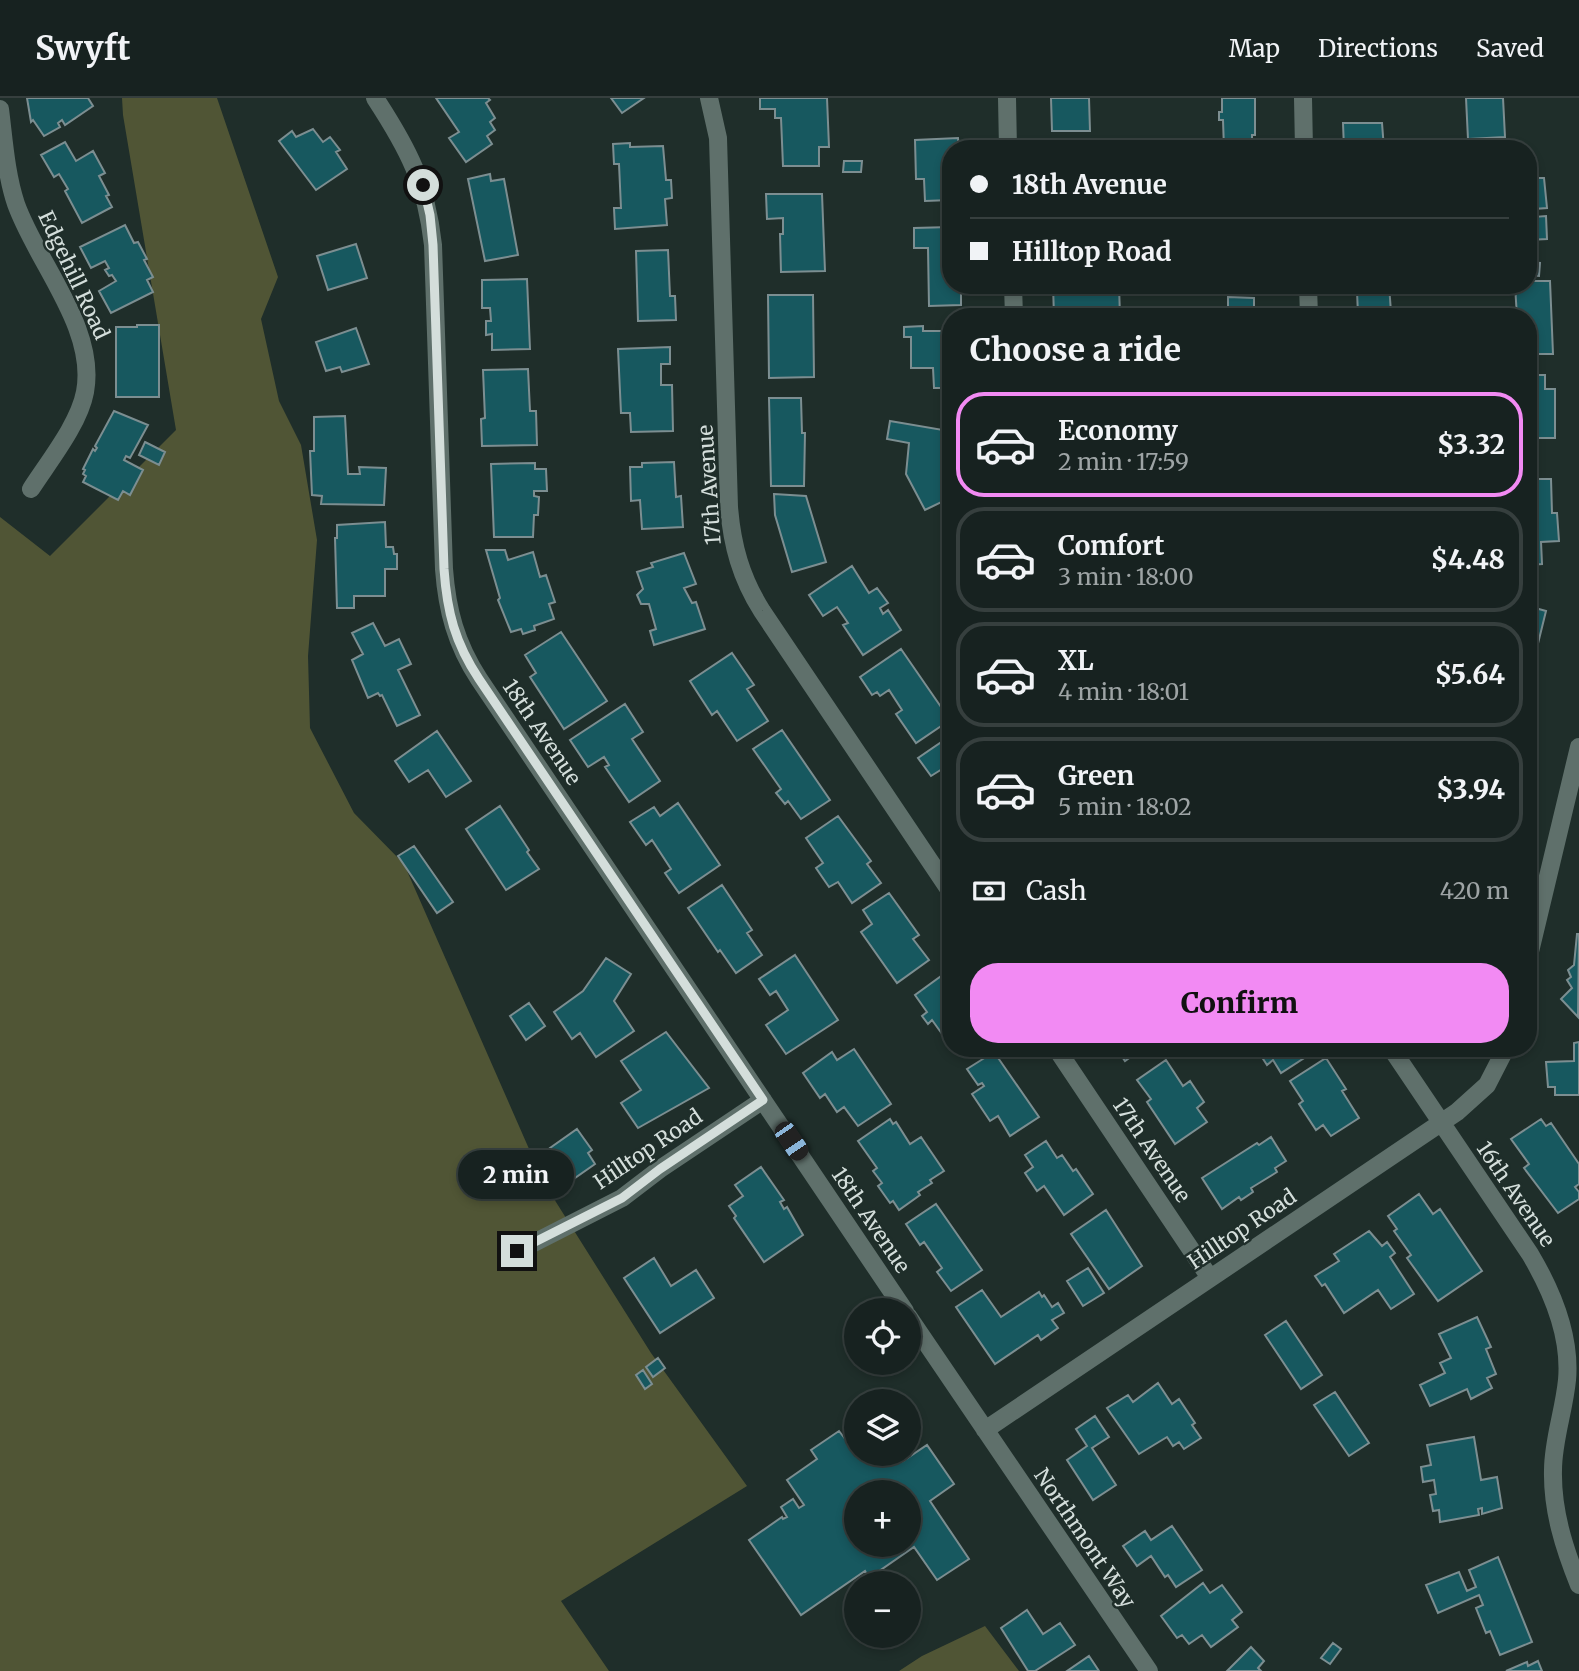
<!DOCTYPE html>
<html lang="en">
<head>
<meta charset="utf-8">
<style>
	body { margin:0; font-family:Merriweather,serif; background:#242f2d; color:#f1f3f6; height:100vh; display:flex; flex-direction:column; font-size:26px; white-space:nowrap }
	* { box-sizing:border-box; margin:0 }
	p { font-size:23px; color:#9ea4a5 }
	.icon { flex:none; width:38px; height:38px; fill:none; stroke:currentColor; stroke-width:2; stroke-linecap:round; stroke-linejoin:round }
	.map { position:relative; flex:1; overflow:hidden }
	.drawer { position:absolute; left:942px; top:210px; width:595px; height:749px; display:flex; flex-direction:column; background:#172220; border-radius:28px; box-shadow:0 4px 10px #0003,0 0 0 2px #363f3e }
	.drawer>* { flex:none }
	.hud { position:absolute; left:942px; top:42px; width:595px; height:154px; border-radius:28px; box-shadow:0 4px 10px #0003,0 0 0 2px #363f3e; display:grid; align-content:center; height:154px; padding:0 28px; background:#172220 }
	.fabs { position:absolute; left:844px; top:1200px; display:grid; gap:14px }
	.fabs a { display:grid; place-items:center; width:77px; height:77px; border-radius:50%; background:#172220; box-shadow:0 4px 10px #0003,0 0 0 2px #363f3e; font-size:35px }
	.end { position:absolute; width:32px; height:32px; margin:-16px; border:9px solid #d4dedb; background:#111; box-shadow:0 0 0 4px #111 }
	.from { border-radius:50% }
	.bubble { position:absolute; height:49px; border-radius:24px; background:#172220; box-shadow:0 4px 10px #0003,0 0 0 2px #363f3e; font-size:23px; font-weight:800; line-height:49px; text-align:center }
	.car { position:absolute; width:21px; height:42px; margin:-21px -10px; border-radius:9px; box-shadow:0 0 5px 2px #0007; background:linear-gradient(#222 24%,#8ab4d8 0 40%,#222 0 76%,#8ab4d8 0 86%,#222 0) }
	.hud b { display:flex; align-items:center; gap:24px; height:66px; font-size:26px }
	.hud b+b { border-top:2px solid #363f3e }
	.hud i { width:18px; height:18px; background:#f1f3f6 }
	ul { padding:0; list-style:none }
	li { display:flex; align-items:center; gap:21px; height:105px; margin:0 14px 10px; padding:0 14px; border:4px solid #363f3e; border-radius:28px }
	li div { flex:1 }
	li b { display:block; font-size:26px }
	li em { font-style:normal; font-weight:800 }
	li.on { border-color:#f28af3 }
	li>.icon { width:63px; height:63px; stroke-width:1.5 }
	h2 { padding:0 28px; font-size:32px; line-height:84px }
	.pay { display:flex; align-items:center; gap:18px; height:77px; padding:0 28px; font-size:26px }
	.pay p { margin-inline-start:auto }
	.cta { display:flex; gap:14px; margin-top:auto; padding:14px 28px }
	.cta a { flex:1; height:80px; border-radius:28px; background:#f28af3; color:#111; font-size:28px; font-weight:800; line-height:80px; text-align:center }
	header { display:flex; align-items:center; gap:42px; box-sizing:border-box; height:98px; padding:0 35px; background:#172220; border-bottom:2px solid #363f3e }
	header strong { font-size:33px }
	nav { display:flex; gap:38px; margin-inline-start:auto; font-size:24px }
	.map>svg:first-child { display:block }
</style>
</head>
<body>
<header>
<strong>Swyft</strong>
<nav><a>Map</a><a>Directions</a><a>Saved</a></nav>
</header>
<div class="map">
<svg width="1579" height="1573" viewBox="0 0 1579 1573">
	<rect width="100%" height="100%" fill="#1f2e2a"/>
	<path fill="#505535" d="M122 0H217L278 179 261 221 279 303 301 347 317 442 308 558 310 630 354 715 404 766 544 1085 651 1255 747 1388 561 1503 609 1573H0V419L50 458 176 332 123 17Z
		M985 1528 1019 1573H899L922 1558Z"/>
	<path fill="#17585f" stroke="#7c8e91" stroke-width="2" fill-rule="evenodd" d="M27 0H88L93 8 65 27 62 22 58 25 60 29 44 38 33 22 31 24Z
		M436 0H488L490 2 486 5 495 20 490 24 495 32 487 38 492 46 466 64 449 40 459 34Z
		M611 0H644L622 15Z
		M760 0H827L829 49H819V68H783L781 20H775V11H760Z
		M1051 0H1089L1090 33H1052Z
		M1222 0H1255V37H1252V51H1224L1223 22H1219V14H1222Z
		M1466 0H1503L1505 39 1468 41Z
		M1343 25H1382L1384 51H1344Z
		M313 31 323 44 330 39 340 52 336 54 347 71 316 92 279 43 292 33 296 39Z
		M958 40 959 51H950V102L925 103 924 81H916L915 42Z
		M65 44 76 63 93 53 105 75 99 78 109 97 106 98 112 109 82 125 65 93 68 91 59 76 54 79 41 57Z
		M630 45V49L663 48 666 82H671L672 100 665 101 667 127 615 131 614 110H621L619 66H614L613 46Z
		M844 63H862L861 74H843Z
		M490 76 491 83 504 81 518 157 485 163 468 81Z
		M1528 80H1544L1547 110 1534 111V119L1546 118 1547 141 1528 142Z
		M766 96H822L825 173 781 174 780 136H783V120L767 121Z
		M125 127 134 145 138 144 147 161 144 162 153 179 147 182 153 194 111 215 99 193 116 183 112 177 109 178 105 172 109 170 105 163 91 170 80 149Z
		M950 129V187H961V207L929 208 928 150H914V130Z
		M356 146 367 180 328 192 317 158Z
		M668 152 670 198H675L676 222 638 223 636 153Z
		M1528 164 1540 165 1539 178 1528 177Z
		M527 181 530 251 492 252V236L486 237V223H491L490 210H482V182Z
		M1528 183H1550L1553 256H1528V219H1517L1515 187H1528Z
		M1053 187H1119L1120 219H1054Z
		M1352 187H1389L1391 214H1399V219H1385L1384 216 1358 217 1357 193H1352Z
		M768 197H813L814 279 769 280Z
		M1228 199 1254 200V216H1262L1263 219H1228Z
		M137 227H159V299H116V229H137Z
		M923 228V233H950V290H934L933 270H911V239H904V229Z
		M356 230 369 266 342 274 340 269 326 273 316 244Z
		M670 249V266H661V287H672L673 333 631 334 630 315H621L618 251Z
		M528 271 530 313H536L537 347 482 348 481 321 485 320 483 272Z
		M1528 277H1545V291H1555V340H1528Z
		M769 300H801L802 335H805L804 388H771Z
		M114 313 148 327 130 360 126 358 124 362 143 372 130 397 123 393 118 402 83 384 86 378 83 376 85 372 83 371 93 351 95 353 97 350 95 348Z
		M345 318 348 376H360L359 369 386 370 384 407 321 406 322 398 312 397 310 353H314V319Z
		M890 323 949 333 950 400 925 412 906 376 909 345 887 341Z
		M145 344 165 354 159 367 139 357Z
		M674 364 676 399 681 398 683 429 642 431 640 402 631 403 630 369H642V365Z
		M535 365V371H546L547 393H534V398L539 399 538 417H534L533 439H494L491 366Z
		M1528 381H1551L1552 415H1557L1559 443 1541 444 1542 466 1528 467Z
		M774 396 806 398 826 464 792 474 775 417Z
		M385 424 386 449H393L394 456H397V471H385V498H354V510H337L335 440H337V427Z
		M950 429V455L942 431Z
		M486 452H505L508 462 533 454 540 479 546 477 555 504 549 506 554 521 534 528 535 532 523 536 521 531 511 534 498 502 500 500Z
		M684 455 696 486 684 490 692 505 696 504 705 531 654 547 650 533 656 531 649 506H641L637 497 643 491 637 474 653 469 651 465Z
		M852 468 869 495 877 490 888 505 880 510 883 516 888 512 901 532 863 557 843 527 848 525 837 509 823 518 809 497Z
		M1528 508 1546 513 1531 574 1536 575 1532 593 1528 592Z
		M373 525 385 548 399 541 411 566 398 572 420 617 397 628 382 597 380 598 378 595 368 600 352 562 363 556 352 535Z
		M561 534 607 603 564 631 530 579 536 575 525 557Z
		M901 551 950 622 916 645 896 616 902 612 889 592 880 598 877 594 872 597 860 579Z
		M732 555 754 587 747 591 768 623 737 643 717 613 712 617 690 583Z
		M625 606 643 634 632 641 660 683 629 704 605 669 609 667 604 659 588 669 570 642Z
		M782 632 830 702 801 721 788 703 785 706 776 695 781 691 753 651Z
		M437 633 471 683 446 699 428 672 409 684 395 663Z
		M943 643 948 650 950 649V671L947 668 931 678 918 660Z
		M678 705 720 767 679 795 665 775 671 771 652 742 646 747 630 724 654 709 660 718Z
		M500 708 529 752 527 754 539 771 506 792 466 731Z
		M838 718 871 763 867 766 881 785 852 805 838 784 829 789 816 770 823 765 806 740Z
		M414 748 453 804 437 815 398 758Z
		M722 787 752 832 747 835 762 857 736 875 720 852 718 854 688 810Z
		M889 795 919 837 913 841 929 862 897 885 861 834 872 826 863 812Z
		M1577 836H1579L1578 919 1561 901 1572 890 1567 882 1571 879 1568 872 1574 867Z
		M795 857 838 922 786 956 766 927 788 912 776 893 770 897 759 881Z
		M606 860 631 876 614 903 634 933 596 959 580 935 572 941 554 914 583 893Z
		M944 876 950 885V947L932 922 928 926 922 918 927 914 915 897Z
		M529 905 545 928 526 942 510 918Z
		M666 934 709 990 638 1030 621 1005 641 992 621 963Z
		M1579 944V997H1555V989H1548L1546 964 1574 963V945Z
		M1116 950H1143L1125 963Z
		M1256 950H1317L1318 951 1281 975 1273 962 1267 967Z
		M854 951 891 1006 858 1028 844 1009 837 1014 825 996 820 1000 803 975 832 954 837 962Z
		M994 954 1039 1019 1010 1038 998 1018 990 1023 972 996 984 988 982 985 978 987 967 971Z
		M1326 960 1346 991 1342 993 1359 1020 1331 1038 1323 1027 1316 1032 1299 1006 1303 1003 1290 983Z
		M1166 962 1183 988 1190 983 1204 1004 1197 1010 1207 1024 1175 1046 1147 1004 1151 1001 1137 982Z
		M890 1021 893 1026 896 1024 910 1046 921 1039 944 1073 930 1082 932 1085 918 1094 920 1097 899 1112 893 1103 890 1105 878 1088 882 1085 873 1073 877 1070 858 1043Z
		M1541 1021 1546 1028 1551 1025 1579 1066V1086L1575 1089 1579 1094V1101L1558 1115 1524 1070 1529 1066 1511 1041Z
		M577 1031 592 1052 588 1055 595 1066 572 1082 550 1050Z
		M1271 1039 1286 1063 1275 1070 1277 1074 1251 1090 1253 1094 1241 1102 1239 1099 1222 1111 1202 1080 1257 1045 1259 1047Z
		M1046 1043 1057 1060 1062 1057 1073 1073 1076 1071 1093 1096 1064 1117 1044 1088 1037 1093 1025 1075 1033 1069 1025 1057Z
		M761 1069 784 1102 780 1104 784 1111 787 1109 803 1137 764 1164 734 1120 736 1118 729 1108 743 1098 735 1087Z
		M1419 1096 1433 1116 1440 1111 1482 1173 1438 1203 1407 1160 1411 1157 1394 1133 1397 1131 1388 1118Z
		M936 1106 982 1172 951 1193 937 1174 942 1170 924 1144 920 1147 906 1126Z
		M1106 1112 1142 1168 1109 1191 1071 1136Z
		M1369 1133 1382 1148 1387 1144 1395 1155 1390 1159 1414 1196 1391 1211 1378 1192 1344 1215 1325 1186 1322 1188 1315 1178 1339 1163 1334 1156Z
		M654 1160 671 1188 696 1172 714 1200 660 1235 624 1180Z
		M1088 1170 1104 1195 1083 1208 1067 1183Z
		M982 1192 1001 1219 1039 1194 1042 1199 1044 1197 1052 1209 1058 1205 1064 1215 1052 1222 1058 1230 1041 1242 1038 1237 995 1266 956 1209Z
		M1477 1219 1491 1249 1486 1251 1496 1276 1487 1280 1492 1290 1471 1301 1467 1291 1430 1308 1420 1287 1445 1275 1440 1265 1451 1260 1439 1236Z
		M1286 1223 1322 1277 1301 1291 1265 1237Z
		M658 1260 665 1270 653 1279 646 1269Z
		M643 1272 652 1286 645 1291 636 1277Z
		M1158 1285 1172 1306 1179 1301 1195 1325 1192 1327 1201 1340 1184 1351 1179 1344 1173 1348 1167 1339 1139 1356 1107 1310 1128 1297 1133 1304Z
		M1335 1294 1369 1345 1349 1358 1314 1307Z
		M1095 1318 1109 1339 1092 1350 1116 1387 1093 1402 1067 1362 1087 1348 1076 1331Z
		M839 1333 846 1342 856 1335V1356H899L903 1363 927 1347 954 1386 930 1403 969 1461 937 1482 914 1449 869 1480 865 1473 801 1517 749 1442 782 1419 783 1421 787 1419 781 1409 793 1401 799 1410 804 1407 787 1382 817 1361 811 1352ZM856 1395H908V1447H856Z
		M1474 1339 1481 1382 1497 1379 1502 1410 1482 1416V1410L1478 1411 1479 1417 1440 1424 1439 1412 1433 1413 1430 1397 1436 1396 1434 1382 1423 1384 1421 1369 1431 1367 1427 1347Z
		M1172 1428 1202 1472 1176 1489 1168 1477 1165 1479 1151 1458 1137 1468 1123 1448 1145 1433 1151 1442Z
		M1498 1459 1532 1544 1500 1557 1490 1533 1486 1535 1476 1510 1483 1507 1479 1497 1438 1515 1426 1487 1459 1474 1467 1493 1476 1489 1469 1472Z
		M1203 1485 1210 1495 1222 1487 1242 1514 1232 1522 1238 1529 1211 1549 1202 1537 1189 1546 1182 1537 1177 1540 1161 1518Z
		M1027 1512 1043 1536 1060 1525 1075 1547 1035 1573H1028L1001 1530Z
		M1333 1545 1341 1551 1330 1566 1321 1560Z
		M1251 1549 1264 1563 1258 1570 1261 1573H1227Z
		M1089 1558 1099 1573H1067Z
		M1538 1563 1542 1573H1506L1527 1564 1528 1568Z"/>
	<g fill="none" stroke-linecap="round" stroke-linejoin="round">
		<path stroke="#5f706b" stroke-width="18" d="M375 0C409 52 426 85 433 147L444 471C447 512 456 546 479 581L905 1213
			M709 0 718 40 729 409C732 447 741 480 762 513L950 793
			M1007 0 1008 51
			M1303 0 1304 51
			M0 11C4 43 6 76 16 106 37 165 97 230 85 294 79 326 49 363 31 391
			M1013 187 1014 219
			M1308 187 1309 219
			M1528 862 1579 649
			M1056 950 1210 1180
			M1391 950 1530 1156C1552 1193 1571 1237 1567 1282 1564 1313 1553 1342 1553 1372 1552 1412 1564 1450 1579 1487
			M518 1153 622 1100 660 1071 763 1002
			M908 1218 1149 1573
			M985 1332 1457 1014 1487 987 1506 950"/>
	</g>
	<g fill="none" stroke-linecap="round" stroke-linejoin="round">
		<path stroke="#d4dedb" stroke-width="9" d="M423 87 430 117 433 147 444 471C447 514 455 545 479 581L763 1002 660 1071 622 1100 517 1153"/>
	</g>
	<g text-anchor="middle" dominant-baseline="central" stroke-width="5" stroke-linejoin="round" paint-order="stroke">
		<g font-size="21" fill="#d4dedb" stroke="#1f2e2a">
			<text transform="translate(74 177) rotate(65)">Edgehill Road</text>
			<text transform="translate(709 387) rotate(-94)">17th Avenue</text>
			<text transform="translate(542 634) rotate(56)">18th Avenue</text>
			<text transform="translate(648 1051) rotate(-34)">Hilltop Road</text>
			<text transform="translate(1152 1052) rotate(56)">17th Avenue</text>
			<text transform="translate(1516 1096) rotate(56)">16th Avenue</text>
			<text transform="translate(871 1122) rotate(56)">18th Avenue</text>
			<text transform="translate(1242 1131) rotate(-34)">Hilltop Road</text>
			<text transform="translate(1085 1440) rotate(56)">Northmont Way</text>
		</g>
	</g>
</svg>
<div class="fabs">
<a><svg class="icon" aria-label="locate" viewBox="0 0 24 24"><circle cx="12" cy="12" r="6"/><path d="M12 2v4M12 18v4M2 12h4M18 12h4"/></svg></a>
<a><svg class="icon" aria-label="layers" viewBox="0 0 24 24"><path d="M12 4l9 5-9 5-9-5zM3 14l9 5 9-5"/></svg></a>
<a>+</a>
<a>−</a>
</div>
<i class="end from" style="left:423px;top:87px"></i>
<i class="end" style="left:517px;top:1153px"></i>
<div class="bubble" style="left:458px;top:1052px;width:116px">2 min</div>
<i class="car" style="left:791px;top:1043px;rotate:146deg"></i>
<div class="hud">
<b><i class="from"></i>18th Avenue</b>
<b><i></i>Hilltop Road</b>
</div>
<section class="drawer">
<h2>Choose a ride</h2>
<ul>
<li class="on"><svg class="icon" aria-label="car" viewBox="0 0 24 24"><path d="M5 17H2v-5l4-1 3-4h7l3 4 3 1v5h-3M9 17h6M6 11h13"/><circle cx="7" cy="17" r="2"/><circle cx="17" cy="17" r="2"/></svg><div><b>Economy</b><p>2 min · 17:59</p></div><em>$3.32</em></li>
<li><svg class="icon" aria-label="car" viewBox="0 0 24 24"><path d="M5 17H2v-5l4-1 3-4h7l3 4 3 1v5h-3M9 17h6M6 11h13"/><circle cx="7" cy="17" r="2"/><circle cx="17" cy="17" r="2"/></svg><div><b>Comfort</b><p>3 min · 18:00</p></div><em>$4.48</em></li>
<li><svg class="icon" aria-label="car" viewBox="0 0 24 24"><path d="M5 17H2v-5l4-1 3-4h7l3 4 3 1v5h-3M9 17h6M6 11h13"/><circle cx="7" cy="17" r="2"/><circle cx="17" cy="17" r="2"/></svg><div><b>XL</b><p>4 min · 18:01</p></div><em>$5.64</em></li>
<li><svg class="icon" aria-label="car" viewBox="0 0 24 24"><path d="M5 17H2v-5l4-1 3-4h7l3 4 3 1v5h-3M9 17h6M6 11h13"/><circle cx="7" cy="17" r="2"/><circle cx="17" cy="17" r="2"/></svg><div><b>Green</b><p>5 min · 18:02</p></div><em>$3.94</em></li>
</ul>
<div class="pay"><svg class="icon" aria-label="cash" viewBox="0 0 24 24"><path d="M3 7h18v10H3z"/><circle cx="12" cy="12" r="2"/></svg>Cash<p>420 m</p></div>
<div class="cta"><a>Confirm</a></div>
</section>
</div>
</body>
</html>
